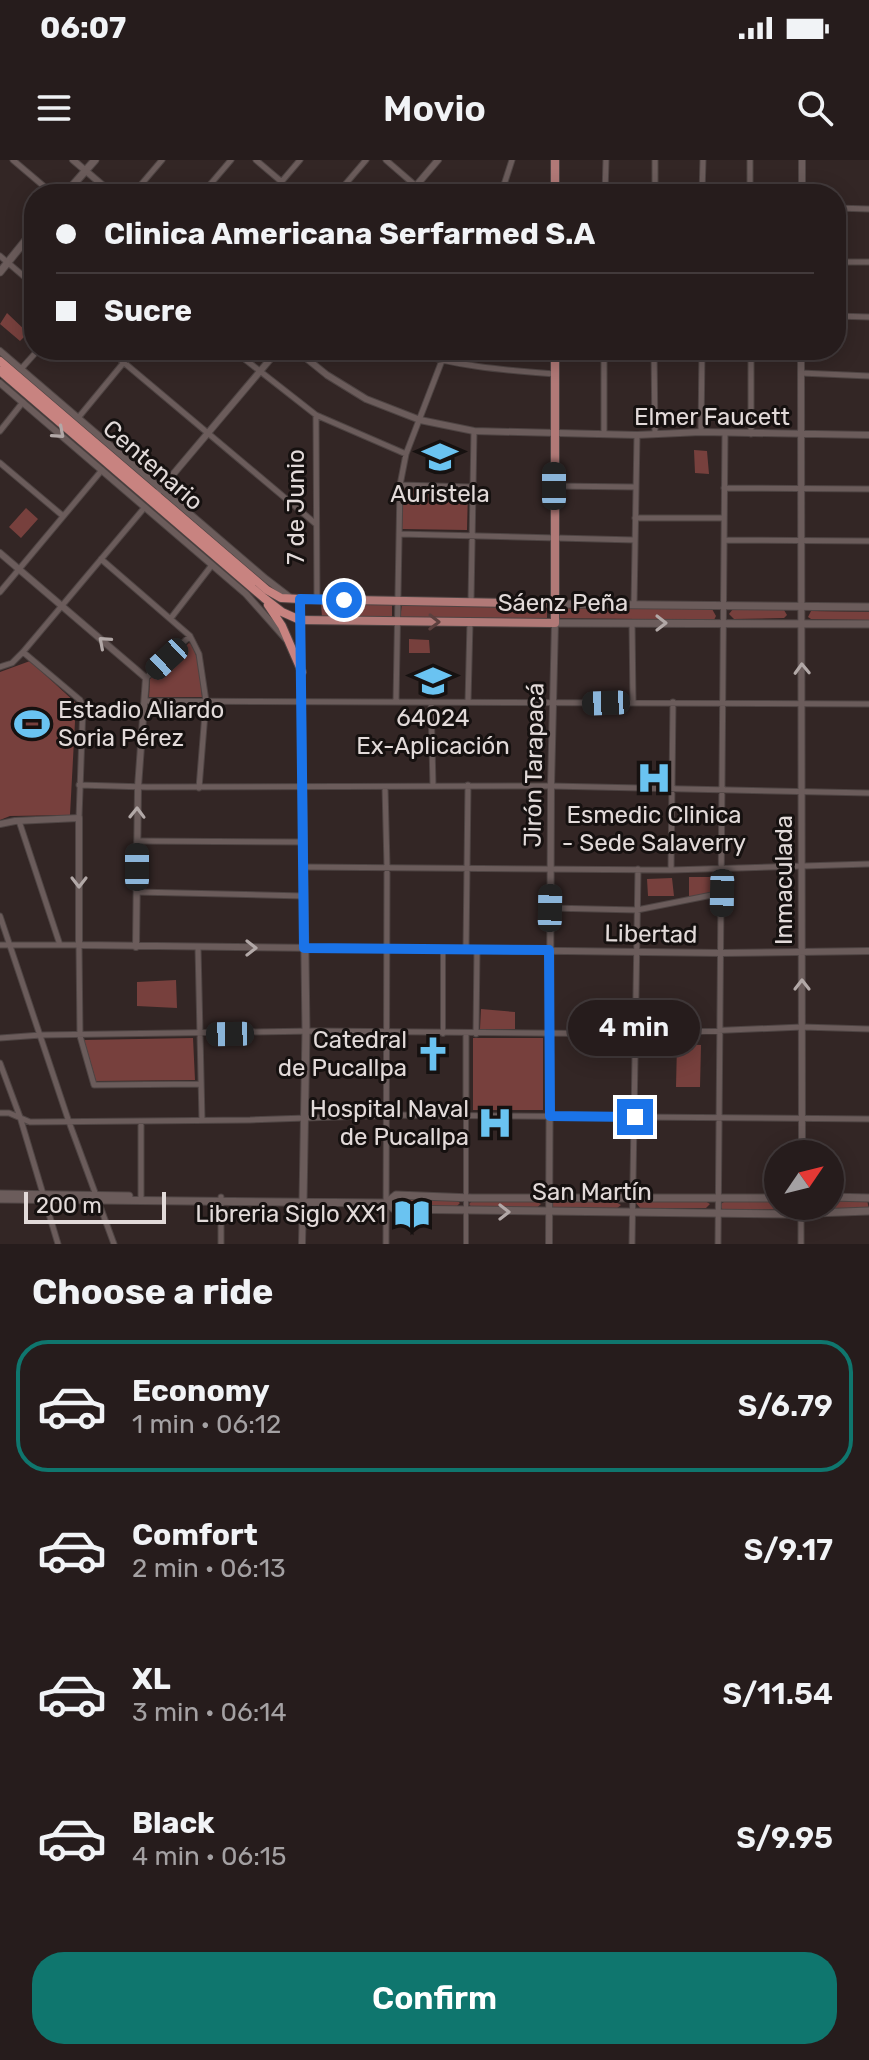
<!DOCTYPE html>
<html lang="en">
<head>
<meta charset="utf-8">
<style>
	body { margin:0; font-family:Rubik,sans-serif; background:#2e2525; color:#f1f3f6; height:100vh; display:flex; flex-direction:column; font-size:30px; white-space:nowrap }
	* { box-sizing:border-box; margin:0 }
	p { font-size:26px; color:#a4a1a3 }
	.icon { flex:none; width:44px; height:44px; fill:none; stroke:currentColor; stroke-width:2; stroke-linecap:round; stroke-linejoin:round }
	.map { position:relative; height:1084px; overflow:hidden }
	.sheet { display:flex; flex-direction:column; background:#261c1c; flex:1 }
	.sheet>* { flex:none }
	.banner { position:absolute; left:24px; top:24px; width:822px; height:176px; border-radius:32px; box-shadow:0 4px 20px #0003,0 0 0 2px #423a3b; display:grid; align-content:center; height:176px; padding:0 32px; background:#261c1c }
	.needle { width:52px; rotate:55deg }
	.fabs { position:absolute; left:764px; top:980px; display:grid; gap:16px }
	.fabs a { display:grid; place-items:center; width:80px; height:80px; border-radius:50%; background:#261c1c; box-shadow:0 4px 20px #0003,0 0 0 2px #423a3b; font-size:40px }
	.scale { position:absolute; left:24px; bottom:20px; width:142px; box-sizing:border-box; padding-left:8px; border:4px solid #e2dad9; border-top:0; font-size:22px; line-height:28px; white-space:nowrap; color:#e2dad9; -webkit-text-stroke:6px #161110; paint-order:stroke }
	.end { position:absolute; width:36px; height:36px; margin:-18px; border:10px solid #1a73e8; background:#fff; box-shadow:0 0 0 4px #fff }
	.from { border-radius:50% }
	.bubble { position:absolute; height:56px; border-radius:28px; background:#261c1c; box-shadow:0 4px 20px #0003,0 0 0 2px #423a3b; font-size:26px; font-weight:600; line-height:56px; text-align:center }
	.car { position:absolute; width:24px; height:48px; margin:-24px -12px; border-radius:10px; box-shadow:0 0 6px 2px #0007; background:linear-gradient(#222 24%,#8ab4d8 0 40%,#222 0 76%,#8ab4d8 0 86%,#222 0) }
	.banner b { display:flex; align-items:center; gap:28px; height:76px; font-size:30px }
	.banner b+b { border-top:2px solid #423a3b }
	.banner i { width:20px; height:20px; background:#f1f3f6 }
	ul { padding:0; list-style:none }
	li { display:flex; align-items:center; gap:24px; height:132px; margin:0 16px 12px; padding:0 16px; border:4px solid transparent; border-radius:32px }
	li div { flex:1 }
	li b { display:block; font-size:30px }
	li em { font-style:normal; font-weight:600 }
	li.selected { border-color:#0f766e }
	li>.icon { width:72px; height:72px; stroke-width:1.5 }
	h2 { padding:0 32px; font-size:36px; line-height:96px }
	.cta { display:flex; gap:16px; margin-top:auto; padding:16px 32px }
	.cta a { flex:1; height:92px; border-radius:32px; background:#0f766e; color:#fff; font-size:32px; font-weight:600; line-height:92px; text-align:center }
	.status { display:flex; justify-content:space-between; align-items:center; height:56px; padding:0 40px; background:#261c1c; direction:ltr }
	.status svg { height:22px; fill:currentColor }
	header { display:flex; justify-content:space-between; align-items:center; height:104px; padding:0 32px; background:#261c1c; font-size:36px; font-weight:600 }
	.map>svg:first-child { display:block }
</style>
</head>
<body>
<div class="status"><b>06:07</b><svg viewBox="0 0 49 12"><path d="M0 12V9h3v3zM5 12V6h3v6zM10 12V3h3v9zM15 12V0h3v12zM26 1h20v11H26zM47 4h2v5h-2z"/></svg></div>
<header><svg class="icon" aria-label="menu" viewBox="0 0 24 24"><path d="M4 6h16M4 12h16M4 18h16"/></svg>Movio<svg class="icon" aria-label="search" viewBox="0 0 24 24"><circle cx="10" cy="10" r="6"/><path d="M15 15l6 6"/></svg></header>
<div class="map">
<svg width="869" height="1084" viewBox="0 0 869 1084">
	<rect width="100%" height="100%" fill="#332625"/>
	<path fill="#77403d" d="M7 153 28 173 20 181 0 164Z
		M694 290 707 291 709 314 695 313Z
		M403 327 468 329 467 370 402 369Z
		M26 348 38 359 21 378 9 367Z
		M321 443 392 444V458L322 457Z
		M402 444 547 447V459H400Z
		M556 448 712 449 716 456 714 460 556 458Z
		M733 449 784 450 787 455 784 458 734 459 729 454Z
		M811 451 869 452V460L811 459 808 457Z
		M409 479 429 480 430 493H409Z
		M189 483 192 485 199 503 202 537H149L150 519Z
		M30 501 76 543 70 655 10 656 0 660V512Z
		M689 717H716V731L689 737Z
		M672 718 674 736H648L647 719Z
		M176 820 177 848 137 846V822Z
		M481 849 515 852V869H480Z
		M193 878 195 920 96 921 84 880Z
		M473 878H543V950H473Z
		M677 884 701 885 700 927H676Z
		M396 1038H454L460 1043 456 1047 395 1048 393 1043Z
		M533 1040 541 1044 534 1050H474L469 1044 472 1041Z
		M642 1040 705 1041 710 1044 706 1048H640L636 1043Z
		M867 1040 869 1049H812L808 1046H830V1041Z
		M553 1041H614L621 1045 616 1049H555L551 1045Z
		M724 1042H778V1046H794L792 1049 723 1050 719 1045Z"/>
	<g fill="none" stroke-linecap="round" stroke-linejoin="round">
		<g stroke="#4e4443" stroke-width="6">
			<path id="pedestrian" d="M443 874V789
				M466 1084V956"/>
		</g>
		<g stroke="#4e4443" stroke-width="7">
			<path id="minor" d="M13 0 53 34
				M256 0 296 34
				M386 0 416 26 436 34
				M750 0V34
				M133 34 162 0
				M202 34 231 0
				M271 34 300 0
				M337 34 366 0
				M501 34 512 0
				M605 34 606 0
				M655 34V0
				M702 34 703 0
				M836 48 869 49
				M0 96 34 125
				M836 102H869
				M836 156 869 157
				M109 190 316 364
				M233 190 316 255 406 294
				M403 190C455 206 501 210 555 214
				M654 190 655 274
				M21 209 38 190
				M801 213 869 216
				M316 255 317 439
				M78 258 134 190
				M0 271 23 242
				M701 272 702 190
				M604 273V190
				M751 274V190
				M0 303 63 356
				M400 325 472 327
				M554 326 635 327
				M724 328 869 329
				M635 358H724
				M399 374 635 380
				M724 380 869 381
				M101 399 190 476 199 494 206 541 199 628
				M0 432 102 310
				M471 441 474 271
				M634 445 637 275
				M171 458 212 405
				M632 463 633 542
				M23 492 80 540 83 546 79 658
				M0 507 12 503 23 492 145 347
				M146 518 190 476
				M145 541 869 544
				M396 542 400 325 406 294 446 190
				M431 542 433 626
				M468 542 470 462
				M79 625 146 627 551 626 869 633
				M385 627 387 706 386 1084
				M19 661 60 785
				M137 681 304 682
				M304 707 671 710 869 704
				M671 710 673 542
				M137 732 304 736
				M550 748 637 750 722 733
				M0 756 69 962 114 1084
				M0 785H79L80 876 94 925 200 924
				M198 788 202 960
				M466 789 468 625
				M476 874 477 789
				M0 878 41 875 314 871 636 874 802 867 869 869
				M0 903 20 957 58 1084
				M0 953H9L30 962 250 960 396 955 869 959
				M466 956V875
				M141 961V1041
				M221 1084V1037
				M632 1084 638 709
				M718 1084 725 273
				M801 1084V1046"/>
		</g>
		<g stroke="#4e4443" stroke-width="8">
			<path id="tertiary" d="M73 0 113 34
				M409 34 438 0
				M802 34V0
				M296 190 327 215 366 239 420 260 474 271 637 275 701 272 869 275
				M801 190 802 994
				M0 191 266 419 292 439
				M0 223 246 434 286 479
				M159 331 278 190
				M0 393 146 518 138 627 136 787
				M0 664 15 661 79 658V785L721 793 869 791
				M302 1084 303 1041
				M549 1084 551 626 555 463"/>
		</g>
		<g stroke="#4e4443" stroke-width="9">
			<path id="secondary" d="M65 34 95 0
				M0 112 34 70
				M300 439 306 871 303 1041
				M556 444 869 447
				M555 463 869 464
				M0 1034 129 1036
				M830 1037 869 1038
				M0 1039 386 1043 394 1049 787 1054 869 1051
				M386 1043 396 1035 472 1038H778"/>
		</g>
		<g stroke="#4e4443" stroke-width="10">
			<path id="primary" d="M555 0V34
				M300 439 556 444
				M300 460 555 463V190"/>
		</g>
		<g stroke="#4e4443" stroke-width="10">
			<path id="trunk" d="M0 201 267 430 281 438 300 439
				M0 211 264 438 282 452 300 460
				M268 445 282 466 302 512"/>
		</g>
		<use href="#pedestrian" stroke="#6b5c5b" stroke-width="4"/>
		<use href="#minor" stroke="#6b5c5b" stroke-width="5"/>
		<use href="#tertiary" stroke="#6b5c5b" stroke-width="6"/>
		<use href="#secondary" stroke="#6b5c5b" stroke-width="7"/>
		<use href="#primary" stroke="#b17977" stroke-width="8"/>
		<use href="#trunk" stroke="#c88380" stroke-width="8"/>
	</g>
	<defs><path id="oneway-chevron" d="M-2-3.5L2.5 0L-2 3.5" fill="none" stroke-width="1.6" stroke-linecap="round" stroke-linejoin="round" transform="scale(2)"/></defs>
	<g stroke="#b2a8a7">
		<use href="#oneway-chevron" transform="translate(59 273) rotate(41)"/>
		<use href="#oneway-chevron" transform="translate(661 463)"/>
		<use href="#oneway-chevron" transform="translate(104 482) rotate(-139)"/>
		<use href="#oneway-chevron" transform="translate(802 509) rotate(-92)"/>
		<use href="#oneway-chevron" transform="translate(137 653) rotate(-89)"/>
		<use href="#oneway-chevron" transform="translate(79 722) rotate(90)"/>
		<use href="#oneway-chevron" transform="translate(251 788)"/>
		<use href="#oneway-chevron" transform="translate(802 825) rotate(-90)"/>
		<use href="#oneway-chevron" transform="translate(504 1052)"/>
	</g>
	<use stroke="#5c403e" href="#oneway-chevron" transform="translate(434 462) rotate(1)"/>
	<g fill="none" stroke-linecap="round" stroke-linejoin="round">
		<path stroke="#1a73e8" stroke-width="10" d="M344 440 300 439 304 788 549 790 550 956 635 957"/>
	</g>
	<defs>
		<g id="university-bare" transform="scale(2.76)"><path d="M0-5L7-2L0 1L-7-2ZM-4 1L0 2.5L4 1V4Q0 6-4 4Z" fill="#6ac3f1" stroke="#161110" stroke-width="2.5" paint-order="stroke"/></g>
		<g id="stadium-bare" transform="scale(2.76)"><path d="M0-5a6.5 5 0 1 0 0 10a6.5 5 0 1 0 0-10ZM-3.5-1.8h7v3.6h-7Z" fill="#6ac3f1" stroke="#161110" stroke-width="2.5" paint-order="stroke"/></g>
		<g id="hospital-bare" transform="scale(2.76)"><path d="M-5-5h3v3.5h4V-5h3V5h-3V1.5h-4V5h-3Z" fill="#6ac3f1" stroke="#161110" stroke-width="2.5" paint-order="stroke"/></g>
		<g id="church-bare" transform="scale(2.76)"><path d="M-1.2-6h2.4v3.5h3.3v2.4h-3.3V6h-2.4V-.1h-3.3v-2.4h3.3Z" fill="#6ac3f1" stroke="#161110" stroke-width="2.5" paint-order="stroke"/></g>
		<g id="library-bare" transform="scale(2.76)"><path d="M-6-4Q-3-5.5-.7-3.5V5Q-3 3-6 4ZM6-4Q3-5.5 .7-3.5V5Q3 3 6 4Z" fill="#6ac3f1" stroke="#161110" stroke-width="2.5" paint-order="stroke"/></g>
	</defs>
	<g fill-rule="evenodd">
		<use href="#university-bare" x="440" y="297"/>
		<use href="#university-bare" x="433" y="521"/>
		<use href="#stadium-bare" x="32" y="564"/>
		<use href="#hospital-bare" x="654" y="618"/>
		<use href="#church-bare" x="433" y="894"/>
		<use href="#hospital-bare" x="495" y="963"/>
		<use href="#library-bare" x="412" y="1054"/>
	</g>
	<g text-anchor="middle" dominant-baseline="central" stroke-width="6" stroke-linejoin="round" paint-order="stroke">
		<g font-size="24" fill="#e2dad9" stroke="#161110">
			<text x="712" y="257">Elmer Faucett</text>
			<text transform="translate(153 305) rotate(41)">Centenario</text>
			<text transform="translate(296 347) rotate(-90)">7 de Junio</text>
			<text x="563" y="443">Sáenz Peña</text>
			<text transform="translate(534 605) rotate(-89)">Jirón Tarapacá</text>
			<text transform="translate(784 720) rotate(-90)">Inmaculada</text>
			<text transform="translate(651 774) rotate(1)">Libertad</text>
			<text x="592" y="1032">San Martín</text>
		</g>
		<g font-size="24" fill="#e2dad9" stroke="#161110">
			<text x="440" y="334">Auristela</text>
			<text x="58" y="550" text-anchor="start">Estadio Aliardo<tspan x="58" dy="28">Soria Pérez</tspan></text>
			<text x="433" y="558">64024<tspan x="433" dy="28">Ex-Aplicación</tspan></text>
			<text x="654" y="655">Esmedic Clinica<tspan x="654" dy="28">- Sede Salaverry</tspan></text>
			<text x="407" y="880" text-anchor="end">Catedral<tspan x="407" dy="28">de Pucallpa</tspan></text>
			<text x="469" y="949" text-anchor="end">Hospital Naval<tspan x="469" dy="28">de Pucallpa</tspan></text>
			<text x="386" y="1054" text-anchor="end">Libreria Siglo XX1</text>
		</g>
	</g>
</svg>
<div class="fabs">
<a><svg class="needle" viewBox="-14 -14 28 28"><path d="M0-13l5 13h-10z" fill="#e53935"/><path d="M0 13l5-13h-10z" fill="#a4a1a3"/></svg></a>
</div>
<div class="scale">200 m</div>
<i class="end from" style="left:344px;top:440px"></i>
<i class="end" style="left:635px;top:957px"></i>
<div class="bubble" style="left:568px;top:840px;width:132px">4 min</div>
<i class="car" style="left:554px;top:326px;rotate:0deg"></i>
<i class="car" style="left:167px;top:499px;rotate:227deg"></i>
<i class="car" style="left:606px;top:543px;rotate:268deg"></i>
<i class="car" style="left:137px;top:707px;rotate:0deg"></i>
<i class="car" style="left:722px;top:733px;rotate:181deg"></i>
<i class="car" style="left:550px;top:748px;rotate:1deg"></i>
<i class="car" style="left:230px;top:874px;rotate:269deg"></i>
<div class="banner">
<b><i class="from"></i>Clinica Americana Serfarmed S.A</b>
<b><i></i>Sucre</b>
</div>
</div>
<section class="sheet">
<h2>Choose a ride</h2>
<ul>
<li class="selected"><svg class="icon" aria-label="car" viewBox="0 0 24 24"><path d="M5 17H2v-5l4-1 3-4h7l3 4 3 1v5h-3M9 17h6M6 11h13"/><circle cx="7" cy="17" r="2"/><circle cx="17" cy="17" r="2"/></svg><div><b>Economy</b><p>1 min · 06:12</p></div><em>S/6.79</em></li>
<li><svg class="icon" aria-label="car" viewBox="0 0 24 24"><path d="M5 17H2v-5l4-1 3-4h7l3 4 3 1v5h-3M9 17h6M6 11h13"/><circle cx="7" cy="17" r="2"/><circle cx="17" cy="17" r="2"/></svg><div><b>Comfort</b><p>2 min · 06:13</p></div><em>S/9.17</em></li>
<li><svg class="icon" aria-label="car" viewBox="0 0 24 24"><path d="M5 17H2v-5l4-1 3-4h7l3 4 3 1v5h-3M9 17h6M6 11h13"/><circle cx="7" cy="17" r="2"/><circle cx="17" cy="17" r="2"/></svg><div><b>XL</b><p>3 min · 06:14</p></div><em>S/11.54</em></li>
<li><svg class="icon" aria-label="car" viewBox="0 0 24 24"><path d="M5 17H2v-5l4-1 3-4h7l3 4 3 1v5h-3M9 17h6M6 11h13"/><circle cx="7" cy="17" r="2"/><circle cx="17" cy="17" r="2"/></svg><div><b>Black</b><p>4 min · 06:15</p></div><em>S/9.95</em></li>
</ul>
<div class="cta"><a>Confirm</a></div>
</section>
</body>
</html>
